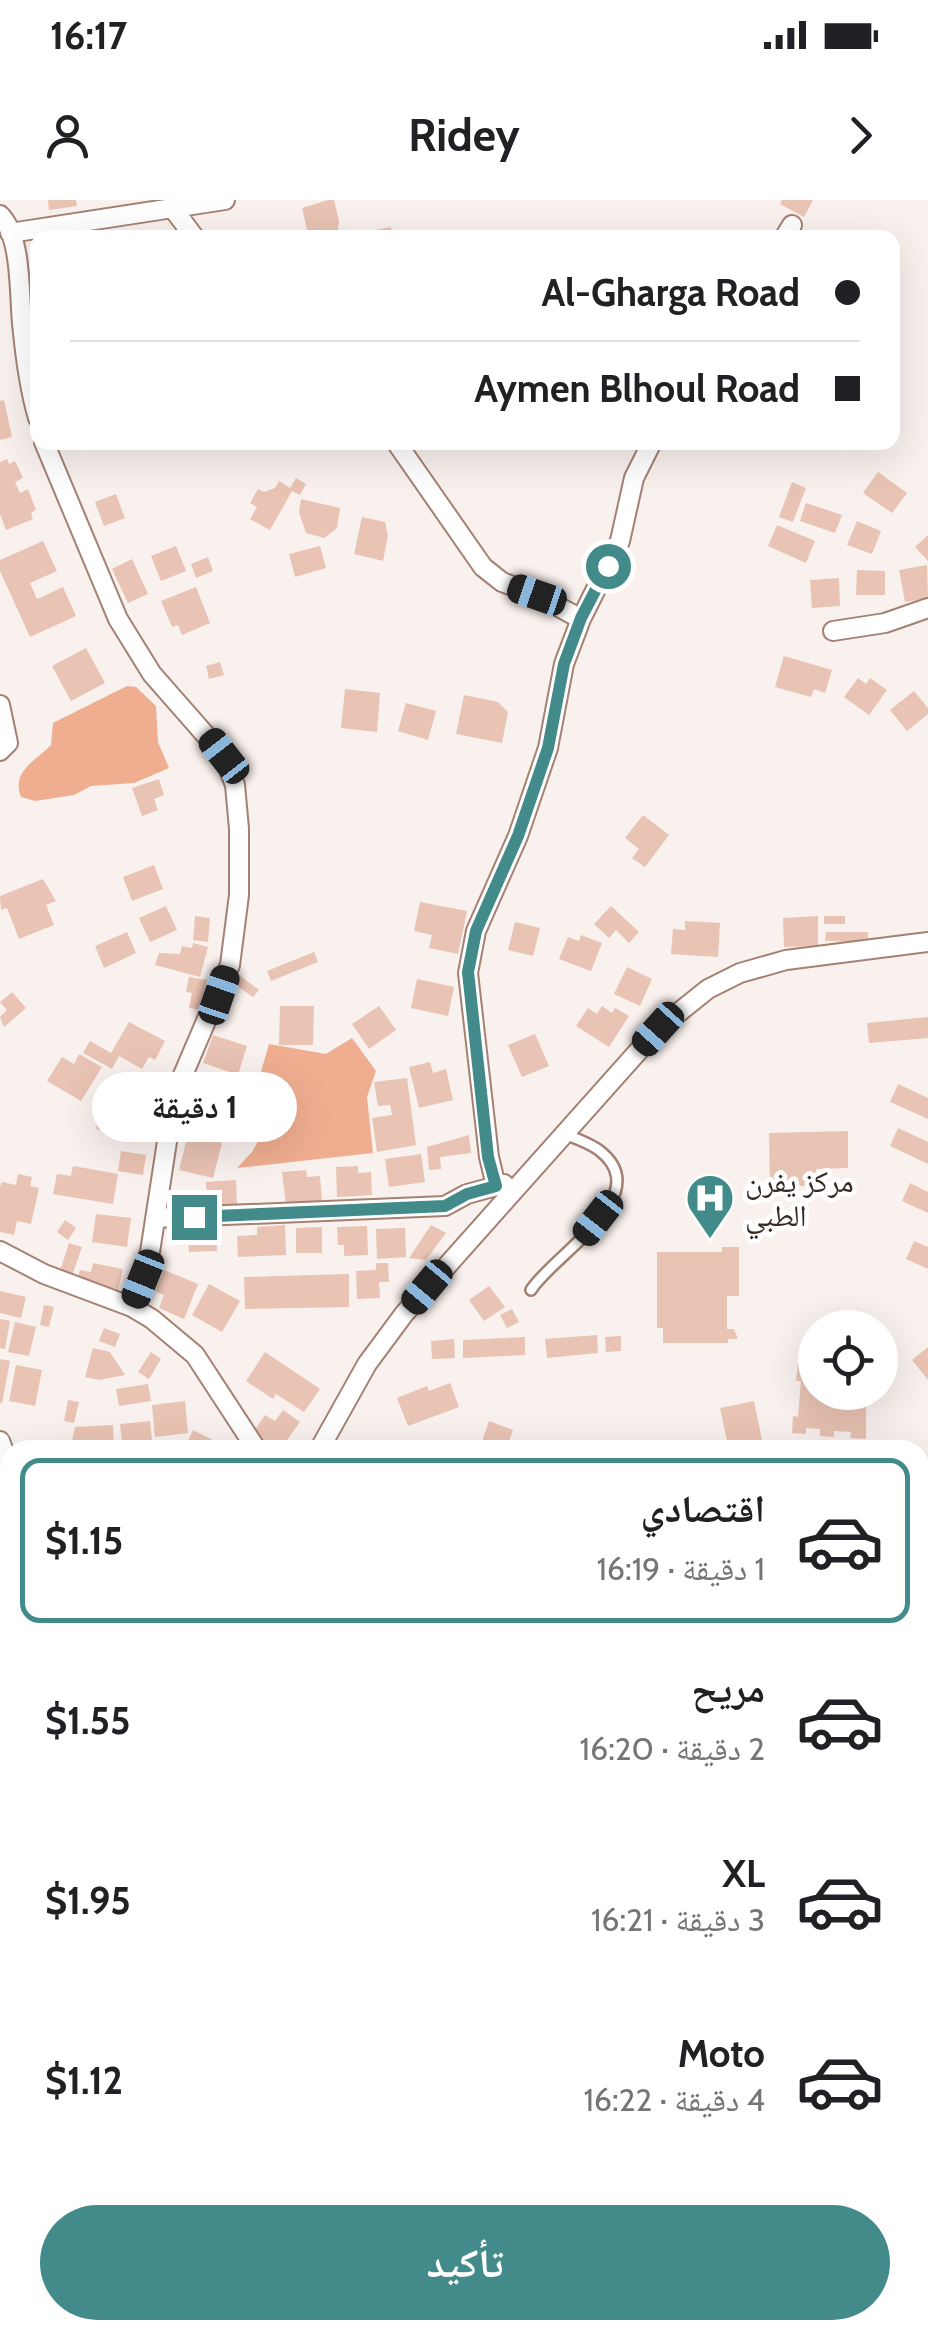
<!DOCTYPE html>
<html lang="ar">
<head>
<meta charset="utf-8">
<style>
	body { margin:0; font-family:Cabin,"Noto Naskh Arabic",sans-serif; background:#f6f6f6; color:#202124; direction:rtl; height:100vh; display:flex; flex-direction:column; font-size:38px; white-space:nowrap }
	* { box-sizing:border-box; margin:0 }
	p { font-size:32px; color:#757577 }
	.icon { flex:none; width:55px; height:55px; fill:none; stroke:currentColor; stroke-width:2; stroke-linecap:round; stroke-linejoin:round }
	.map { position:relative; flex:1; overflow:hidden; direction:ltr }
	.sheet { position:absolute; left:0px; top:1240px; width:930px; height:900px; display:flex; flex-direction:column; background:#fff; border-radius:30px 30px 0 0; box-shadow:0 10px 40px #0002; direction:rtl }
	.sheet>* { flex:none }
	.banner { position:absolute; left:30px; top:30px; width:870px; height:220px; border-radius:20px; box-shadow:0 10px 40px #0002; direction:rtl; display:grid; align-content:center; height:220px; padding:0 40px; background:#fff }
	.controls { position:absolute; left:798px; top:1110px; display:grid; gap:20px }
	.controls a { display:grid; place-items:center; width:100px; height:100px; border-radius:50%; background:#fff; box-shadow:0 10px 40px #0002; font-size:50px }
	.end { position:absolute; width:45px; height:45px; margin:-22px; border:12px solid #438b8b; background:#fff; box-shadow:0 0 0 5px #fff }
	.from { border-radius:50% }
	.bubble { position:absolute; height:70px; border-radius:35px; background:#fff; box-shadow:0 10px 40px #0002; font-size:32px; font-weight:700; line-height:70px; text-align:center; direction:rtl }
	.car { position:absolute; width:30px; height:60px; margin:-30px -15px; border-radius:12px; box-shadow:0 0 8px 2px #0007; background:linear-gradient(#222 24%,#8ab4d8 0 40%,#222 0 76%,#8ab4d8 0 86%,#222 0) }
	.banner b { display:flex; align-items:center; gap:35px; height:95px; font-size:38px }
	.banner b+b { border-top:2px solid #e0e0e0 }
	.banner i { width:25px; height:25px; background:#202124 }
	ul { padding:18px 0 0; list-style:none }
	li { display:flex; align-items:center; gap:30px; height:165px; margin:0 20px 15px; padding:0 20px; border:5px solid transparent; border-radius:20px }
	li div { flex:1 }
	li b { display:block; font-size:38px }
	li em { font-style:normal; font-weight:700 }
	li.current { border-color:#438b8b }
	li>.icon { width:90px; height:90px; stroke-width:1.5 }
	.cta { display:flex; gap:20px; margin-top:auto; padding:20px 40px }
	.cta a { flex:1; height:115px; border-radius:60px; background:#438b8b; color:#fff; font-size:40px; font-weight:700; line-height:115px; text-align:center }
	.status { display:flex; justify-content:space-between; align-items:center; height:70px; padding:0 50px; background:#fff; direction:ltr }
	.status svg { height:28px; fill:currentColor }
	header { display:flex; justify-content:space-between; align-items:center; height:130px; padding:0 40px; background:#fff; font-size:45px; font-weight:700 }
	.map>svg:first-child { display:block }
</style>
</head>
<body>
<div class="status"><b>16:17</b><svg viewBox="0 0 49 12"><path d="M0 12V9h3v3zM5 12V6h3v6zM10 12V3h3v9zM15 12V0h3v12zM26 1h20v11H26zM47 4h2v5h-2z"/></svg></div>
<header><svg class="icon" aria-label="forward" viewBox="0 0 24 24"><path d="M9 5l7 7-7 7"/></svg>Ridey<svg class="icon" aria-label="person" viewBox="0 0 24 24"><circle cx="12" cy="8" r="4"/><path d="M4 21q1-7 8-7t8 7"/></svg></header>
<div class="map">
<svg width="928" height="2140" viewBox="0 0 928 2140">
	<rect width="100%" height="100%" fill="#f9f1ee"/>
	<path fill="#f0ae91" d="M127 486 136 487 156 506 158 542 169 568 134 583 91 586 74 595 35 601 21 597C11 572 35 561 51 545L53 523Z
		M352 838 376 871 367 897 373 953 237 968 252 952 267 925 258 882 269 844 326 854Z"/>
	<path fill="#e9c3b3" d="M48 0H76L77 6 49 10Z
		M328 0H334L339 21 337 38H309L302 8Z
		M782 0H813L804 17 780 4Z
		M391 27 393 38H355L354 34Z
		M38 95V128H31L27 96Z
		M4 200 12 237 0 240V201Z
		M7 259 9 264 15 261 23 278 15 282 20 293 28 289 36 310 31 313 33 319 6 330 0 314V262Z
		M878 272 907 293 892 313 863 293Z
		M296 278 306 284 300 295 292 291 270 330 250 319 257 307 250 303 258 289 264 292 275 288 279 281 290 288Z
		M792 282 806 288 793 322 779 317Z
		M116 294 125 318 104 326 95 302Z
		M301 299 340 308 337 328 324 338 306 333 299 312Z
		M806 303 842 315 835 333 800 321Z
		M362 317 385 322 388 336 383 361 354 354Z
		M857 321 881 331 872 354 847 345Z
		M777 325 815 341 806 363 768 346Z
		M928 335V361L915 347Z
		M43 341 57 371 30 383 37 399 63 387 76 416 30 437 0 371V360Z
		M176 346 186 371 161 381 151 356Z
		M320 346 326 368 295 377 289 354Z
		M208 357 213 371 196 378 191 364Z
		M132 359 148 394 128 403 112 369Z
		M927 365 928 398 905 402 899 370Z
		M857 370 885 371V395H856Z
		M839 378 840 406 812 408 810 380Z
		M196 387 210 423 182 435 178 425 172 427 161 401Z
		M86 448 105 483 71 501 52 466Z
		M784 456 832 470 825 493 814 489 811 497 775 487Z
		M220 462 224 475 209 479 206 466Z
		M858 478 866 484 870 478 887 490 869 515 844 497Z
		M345 489 380 493 377 532 341 528Z
		M914 491 928 508V514L907 531 890 510Z
		M464 495 498 502 508 512 502 543 456 534Z
		M406 503 436 511 428 540 398 531Z
		M159 579 164 595 154 599 158 610 142 616 132 588Z
		M643 615 669 635 645 667 632 658 639 649 625 638Z
		M154 665 163 689 132 701 123 677Z
		M43 679 56 701 46 705 54 725 19 739 7 708 1 710 0 696Z
		M420 702 467 711 458 754 429 748 432 735 414 731Z
		M166 706 177 730 150 742 139 718Z
		M611 706 639 732 629 743 616 730 609 738 594 724Z
		M195 716 210 718 208 742 193 740Z
		M818 716V746L784 747 783 718Z
		M824 716H845V724H824Z
		M685 721 720 723 718 757 671 754 673 729 685 730Z
		M515 722 540 728 533 756 508 750Z
		M127 732 136 753 104 768 95 746Z
		M826 732H868V742L825 741Z
		M581 735 602 743 591 771 559 759 568 737 579 741Z
		M193 743 208 747 200 777 155 765 159 753 180 754 182 746 192 748Z
		M314 752 318 762 271 781 267 771Z
		M627 767 652 779 640 806 614 794Z
		M239 775 259 790 253 797 233 783Z
		M189 777 207 780 199 810 189 808 192 793 186 792Z
		M417 779 454 787 448 816 411 808Z
		M12 792 26 808 4 827 0 817 7 810 0 802Z
		M280 806H314L313 845H279Z
		M379 806 396 830 369 849 352 824Z
		M602 806 612 813 615 808 629 816 609 847 576 826 588 808 597 814Z
		M928 817V838L869 843 867 823Z
		M129 822 165 841 155 860 149 857 142 869 119 856 112 869 83 853 90 841 111 853Z
		M535 834 549 866 522 877 508 845Z
		M213 835 247 846 238 875 203 863Z
		M79 854 102 867 81 901 47 881 62 857 74 864Z
		M430 862 433 873 446 869 453 900 419 908 409 867Z
		M407 878 416 945 377 952 372 918 392 915 390 905 378 906 374 882Z
		M898 884 928 898V919L890 902Z
		M201 890 239 897 232 932 194 925Z
		M104 896 140 904 132 937 96 929Z
		M898 928 928 942V964L890 946Z
		M848 931V968L816 969V976H805V986H795L796 991H770L769 933Z
		M188 934 222 943 213 978 179 970Z
		M469 935 471 953 440 957 441 969 429 970 427 947Z
		M121 951 146 955 143 975 118 971Z
		M421 954 425 982 389 987 385 959Z
		M73 966 118 974 113 1004 53 994 57 974 71 976Z
		M358 966V973L371 972 372 995 337 997 336 967Z
		M306 970 307 977 320 976 322 1001 286 1005 282 972Z
		M18 974 32 977 30 986 39 988 31 1024 17 1021 14 1035 0 1032V987L2 982 16 985Z
		M236 980 237 1005 207 1006 206 982Z
		M910 983 928 992V1013L902 1001Z
		M96 1014 131 1018 127 1047 92 1042Z
		M65 1020 76 1028 68 1040 57 1032Z
		M285 1025 286 1055 238 1057 237 1036 257 1035V1027Z
		M431 1025 446 1033 426 1060 409 1058Z
		M367 1026 368 1055 344 1056V1045H338L337 1027Z
		M216 1027 217 1051 189 1052 187 1029Z
		M322 1027V1053H296V1028Z
		M405 1028 406 1057 377 1059 376 1029Z
		M914 1041 928 1047V1069L906 1059Z
		M69 1043 82 1047 72 1076 60 1071Z
		M722 1047H739V1096H727V1129H734L738 1139H728V1143H663V1128H657V1052H722Z
		M93 1063 123 1069 117 1095 76 1085 80 1070 91 1072Z
		M376 1063H388L389 1082H379L380 1098 357 1099 356 1071 376 1070Z
		M164 1070 198 1084 184 1119 159 1108 164 1095 155 1091Z
		M349 1074V1107L245 1109 244 1077Z
		M209 1084 240 1101 222 1132 192 1115Z
		M489 1086 505 1107 484 1121 469 1100Z
		M0 1091 26 1097 21 1118 0 1113Z
		M44 1105 54 1107 49 1127 40 1125Z
		M512 1109 519 1122 507 1128 500 1115Z
		M0 1119 10 1121 5 1149 0 1148Z
		M15 1122 36 1127 29 1156 8 1152Z
		M104 1128 120 1134 115 1147 99 1141Z
		M597 1135 598 1153 547 1158 545 1139Z
		M621 1136V1151L606 1152 605 1137Z
		M525 1137V1155L463 1158V1140Z
		M454 1139 455 1158 432 1159 431 1141Z
		M928 1147V1180L912 1160Z
		M93 1148 110 1152 125 1175 99 1180 85 1177Z
		M151 1152 161 1159 149 1179 138 1172Z
		M265 1152 320 1189 304 1212 276 1194 273 1199 246 1181Z
		M0 1159 10 1161 2 1203H0Z
		M798 1163 812 1164 811 1168H815V1192H866V1239L850 1238 851 1232 834 1231V1237L820 1236V1229L806 1228V1234L792 1233 793 1216 798 1217 801 1181H796Z
		M16 1165 42 1170 35 1206 9 1201Z
		M450 1183 459 1207 408 1226 397 1198 427 1186 429 1191Z
		M148 1184 151 1201 119 1206 116 1189Z
		M68 1200 79 1202 74 1223 64 1221Z
		M185 1201 188 1233 155 1237 152 1205Z
		M754 1201 764 1250H729L720 1208Z
		M283 1210 300 1222 280 1250H275L252 1234 265 1215 275 1221Z
		M150 1221 153 1250H123L120 1224Z
		M489 1221 513 1230 506 1250H479Z
		M113 1225 114 1250H70L75 1227Z
		M193 1230 217 1242 213 1250H184Z
		M0 1330 10 1363 0 1367Z
		M920 1330 928 1358V1395L920 1397Z
		M928 1470V1490L920 1493V1473Z
		M0 1727 10 1733V1739L0 1757Z
		M10 1740V1779L0 1774V1761Z
		M920 1782 928 1787 926 1832 920 1829Z
		M1 1818 10 1851V1868L0 1871Z
		M10 1916V1937L0 1947V1926Z
		M0 2018 10 2027V2066L7 2069 0 2062Z
		M928 2091V2123L920 2124V2092Z
		M38 2130H51L63 2140H30Z
		M123 2130H129L139 2140H114Z
		M272 2130 283 2135 287 2130H320L313 2140H265Z
		M437 2130H462L455 2136 459 2140H427Z
		M520 2130H590L581 2140H510Z
		M595 2130H612L617 2136 613 2140H584Z
		M626 2130H648L639 2140H617Z
		M754 2130H775L785 2140H745Z"/>
	<g fill="none" stroke-linecap="round" stroke-linejoin="round">
		<g stroke="#a48172" stroke-width="14">
			<path id="lane" d="M531 1090C553 1055 657 996 600 951 590 943 578 940 566 934
				M920 1410 928 1408"/>
		</g>
		<g stroke="#a48172" stroke-width="22">
			<path id="street" d="M174 10 195 38
				M0 15C22 37 19 93 22 123 25 155 29 188 38 218
				M10 33 225 0
				M784 38 792 25
				M44 242 118 419 152 474 224 556 235 585 239 629V695L230 765 174 896 150 1052 132 1107
				M396 242 483 367 502 382 537 395 581 419
				M833 431 885 423 928 408
				M0 505 8 543 0 551
				M496 986 489 957 468 773 476 731 518 636 548 548 564 464 581 419 620 341 634 278 652 242
				M155 1018 445 1006 467 994 504 984
				M0 1051 44 1074 132 1107 152 1119 195 1155 257 1250
				M0 1241 10 1268
				M319 1250 367 1164 404 1114 658 829 708 789 740 773 786 760 928 742
				M0 1389 10 1387
				M0 1468 10 1476
				M0 1673 10 1660
				M920 1906 928 1905
				M0 1955 10 1945
				M78 2140 87 2130
				M221 2140 228 2130"/>
		</g>
		<g stroke="#a48172" stroke-width="30">
			<path id="secondary" d="M920 1434 928 1430
				M0 1522 10 1510
				M699 2130 705 2140
				M730 2130 738 2140"/>
		</g>
		<use href="#lane" stroke="#fff" stroke-width="9"/>
		<use href="#street" stroke="#fff" stroke-width="18"/>
		<use href="#secondary" stroke="#fff" stroke-width="25"/>
	</g>
	<g fill="none" stroke-linecap="round" stroke-linejoin="round">
		<path stroke="#438b8b" stroke-width="12" d="M194 1017 445 1006 467 994 496 986 488 957 468 772 476 731 518 636 548 548 564 464 581 418 608 366"/>
	</g>
	<defs>
		<g id="hospital-pin" transform="scale(2.5)"><path d="M0 17L-7.5 6A9.5 9.5 0 1 1 7.5 6Z" fill="#438b8b" stroke="#fff"/><path d="M-5-5h3v3.5h4V-5h3V5h-3V1.5h-4V5h-3Z" fill="#fff"/></g>
	</defs>
	<g fill-rule="evenodd">
		<use href="#hospital-pin" x="710" y="998"/>
	</g>
	<g text-anchor="middle" dominant-baseline="central" stroke-width="9" stroke-linejoin="round" paint-order="stroke">
		<g font-size="30" fill="#382923" stroke="#fff" text-anchor="start">
			<text x="745" y="981">مركز يفرن<tspan x="745" dy="34">الطبي</tspan></text>
		</g>
	</g>
</svg>
<div class="controls">
<a><svg class="icon" aria-label="locate" viewBox="0 0 24 24"><circle cx="12" cy="12" r="6"/><path d="M12 2v4M12 18v4M2 12h4M18 12h4"/></svg></a>
</div>
<i class="end from" style="left:608px;top:366px"></i>
<i class="end" style="left:194px;top:1017px"></i>
<div class="bubble" style="left:92px;top:872px;width:205px">1 دقيقة</div>
<i class="car" style="left:537px;top:395px;rotate:289deg"></i>
<i class="car" style="left:224px;top:556px;rotate:322deg"></i>
<i class="car" style="left:219px;top:795px;rotate:19deg"></i>
<i class="car" style="left:658px;top:829px;rotate:222deg"></i>
<i class="car" style="left:598px;top:1018px;rotate:218deg"></i>
<i class="car" style="left:143px;top:1079px;rotate:202deg"></i>
<i class="car" style="left:427px;top:1087px;rotate:220deg"></i>
<div class="banner">
<b><i class="from"></i>Al-Gharga Road</b>
<b><i></i>Aymen Blhoul Road</b>
</div>
<section class="sheet">
<ul>
<li class="current"><svg class="icon" aria-label="car" viewBox="0 0 24 24"><path d="M5 17H2v-5l4-1 3-4h7l3 4 3 1v5h-3M9 17h6M6 11h13"/><circle cx="7" cy="17" r="2"/><circle cx="17" cy="17" r="2"/></svg><div><b>اقتصادي</b><p>1 دقيقة · 16:19</p></div><em>$1.15</em></li>
<li><svg class="icon" aria-label="car" viewBox="0 0 24 24"><path d="M5 17H2v-5l4-1 3-4h7l3 4 3 1v5h-3M9 17h6M6 11h13"/><circle cx="7" cy="17" r="2"/><circle cx="17" cy="17" r="2"/></svg><div><b>مريح</b><p>2 دقيقة · 16:20</p></div><em>$1.55</em></li>
<li><svg class="icon" aria-label="car" viewBox="0 0 24 24"><path d="M5 17H2v-5l4-1 3-4h7l3 4 3 1v5h-3M9 17h6M6 11h13"/><circle cx="7" cy="17" r="2"/><circle cx="17" cy="17" r="2"/></svg><div><b>XL</b><p>3 دقيقة · 16:21</p></div><em>$1.95</em></li>
<li><svg class="icon" aria-label="car" viewBox="0 0 24 24"><path d="M5 17H2v-5l4-1 3-4h7l3 4 3 1v5h-3M9 17h6M6 11h13"/><circle cx="7" cy="17" r="2"/><circle cx="17" cy="17" r="2"/></svg><div><b>Moto</b><p>4 دقيقة · 16:22</p></div><em>$1.12</em></li>
</ul>
<div class="cta"><a>تأكيد</a></div>
</section>
</div>
</body>
</html>
